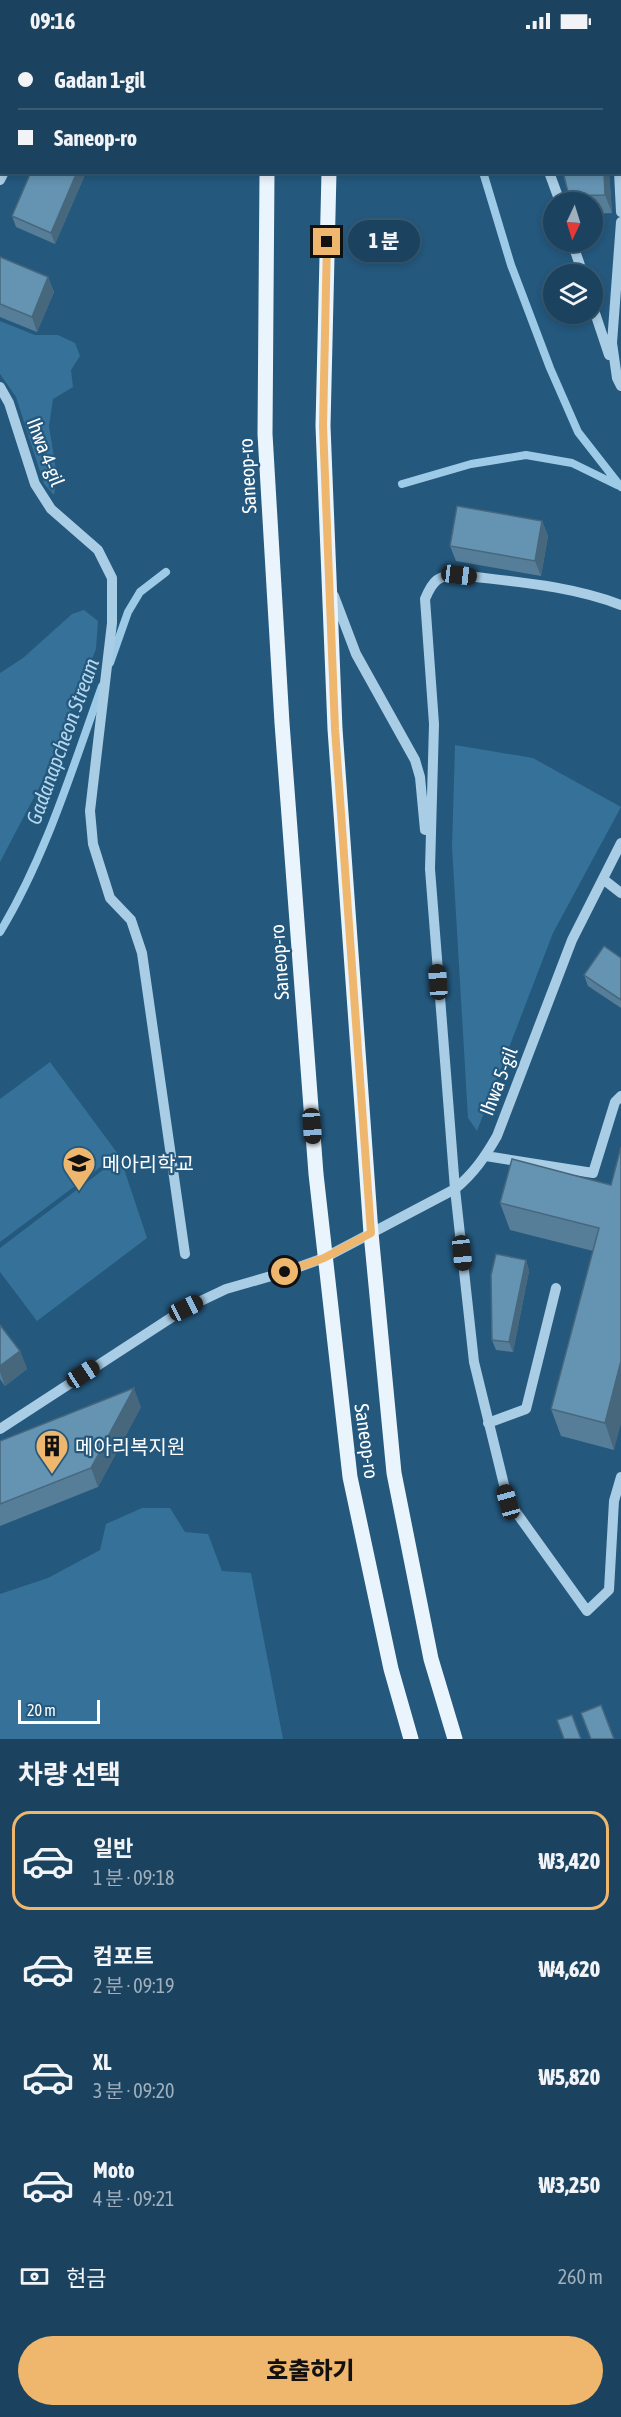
<!DOCTYPE html>
<html lang="ko">
<head>
<meta charset="utf-8">
<style>
	body { margin:0; font-family:"Asap Condensed","Noto Sans KR",sans-serif; background:#244964; color:#f1f3f6; height:100vh; display:flex; flex-direction:column; font-size:22px; white-space:nowrap }
	* { box-sizing:border-box; margin:0 }
	p { font-size:20px; color:#a0b0bc }
	.icon { flex:none; width:33px; height:33px; fill:none; stroke:currentColor; stroke-width:2; stroke-linecap:round; stroke-linejoin:round }
	.map { position:relative; height:1697px; overflow:hidden }
	.drawer { display:flex; flex-direction:column; background:#1b425e; flex:1 }
	.drawer>* { flex:none }
	.top-card { position:absolute; left:0px; top:0px; width:621px; height:132px; box-shadow:0 3px 9px #0003,0 0 0 2px #395b73; display:grid; align-content:center; height:132px; padding:0 18px; background:#1b425e }
	.needle { width:39px; rotate:184deg }
	.fabs { position:absolute; left:543px; top:150px; display:grid; gap:12px }
	.fabs a { display:grid; place-items:center; width:60px; height:60px; border-radius:50%; background:#1b425e; box-shadow:0 3px 9px #0003,0 0 0 2px #395b73; font-size:30px }
	.scale { position:absolute; left:18px; bottom:15px; width:82px; box-sizing:border-box; padding-left:6px; border:3px solid #fff; border-top:0; font-size:16px; line-height:21px; white-space:nowrap; color:#fff; -webkit-text-stroke:4px #24587d; paint-order:stroke }
	.end { position:absolute; width:27px; height:27px; margin:-14px; border:8px solid #efb66d; background:#111; box-shadow:0 0 0 3px #111 }
	.from { border-radius:50% }
	.bubble { position:absolute; height:42px; border-radius:21px; background:#1b425e; box-shadow:0 3px 9px #0003,0 0 0 2px #395b73; font-size:20px; font-weight:800; line-height:42px; text-align:center }
	.car { position:absolute; width:18px; height:36px; margin:-18px -9px; border-radius:8px; box-shadow:0 0 4px 2px #0007; background:linear-gradient(#222 24%,#8ab4d8 0 40%,#222 0 76%,#8ab4d8 0 86%,#222 0) }
	.top-card b { display:flex; align-items:center; gap:21px; height:57px; font-size:22px }
	.top-card b+b { border-top:2px solid #395b73 }
	.top-card i { width:15px; height:15px; background:#f1f3f6 }
	ul { padding:0; list-style:none }
	li { display:flex; align-items:center; gap:18px; height:99px; margin:0 12px 9px; padding:0 6px; border:3px solid transparent; border-radius:18px }
	li div { flex:1 }
	li b { display:block; font-size:22px }
	li em { font-style:normal; font-weight:800 }
	li.active { border-color:#efb66d }
	li>.icon { width:54px; height:54px; stroke-width:1.5 }
	h2 { padding:0 18px; font-size:27px; line-height:72px }
	.pay { display:flex; align-items:center; gap:15px; height:66px; padding:0 18px; font-size:22px }
	.pay p { margin-inline-start:auto }
	.primary-button { display:flex; gap:12px; margin-top:auto; padding:12px 18px }
	.primary-button a { flex:1; height:69px; border-radius:36px; background:#efb66d; color:#111; font-size:24px; font-weight:800; line-height:69px; text-align:center }
	.status { display:flex; justify-content:space-between; align-items:center; height:42px; padding:0 30px; background:#1b425e; direction:ltr }
	.status svg { height:16px; fill:currentColor }
	.map>svg:first-child { display:block }
</style>
</head>
<body>
<div class="status"><b>09:16</b><svg viewBox="0 0 49 12"><path d="M0 12V9h3v3zM5 12V6h3v6zM10 12V3h3v9zM15 12V0h3v12zM26 1h20v11H26zM47 4h2v5h-2z"/></svg></div>
<div class="map">
<svg width="621" height="1697" viewBox="0 0 621 1697">
	<rect width="100%" height="100%" fill="#24587d"/>
	<path fill="#357198" d="M0 279 35 293H58L75 301 80 314 71 328 73 345 53 357 49 384 57 434 54 453 44 442 16 355 0 332Z
		M84 568 98 579 96 607 41 742 0 820V631L23 616 72 572Z
		M455 703 533 716 621 765 553 891 477 1089 468 1076 452 805Z
		M50 1020 118 1112 0 1200V1057Z
		M120 1115 147 1196 37 1279 0 1230V1206Z
		M142 1466H170L185 1490 208 1492 222 1529 251 1531 283 1697H0V1552L48 1536 100 1508 106 1482Z"/>
	<g fill="none" stroke-linecap="round" stroke-linejoin="round">
		<path stroke="#9dcae6" stroke-width="8" d="M444 0 445 2
			M483 130 511 223 550 326 578 390 621 445
			M402 442 471 422 526 413 572 421 617 443
			M110 621 128 570 140 550 166 530
			M0 890C46 814 72 727 102 644"/>
		<path stroke="#a9cde5" stroke-width="10" d="M504 0V2
			M602 0V2
			M549 130 560 160
			M619 130 621 170
			M0 138 4 130
			M621 180 612 301 617 336 621 344
			M572 200 583 232
			M592 262 609 313
			M0 345 9 361 35 442 51 467 98 508 112 536V581L90 769 93 802 110 856 131 878 142 911 185 1212
			M334 554 356 612 415 718 420 735 425 788
			M621 563C569 543 514 540 459 533 438 533 433 538 425 557L434 682 430 827 455 1147 474 1320 508 1459 587 1569 609 1548 614 1459 621 1435
			M603 837 621 851
			M486 1114 593 1131 615 1060 621 1054
			M488 1381 526 1367 556 1246
			M0 1387 186 1266 226 1247 285 1230 324 1216 455 1147C474 1131 485 1115 497 1094L572 898 621 801"/>
		<path stroke="#eaf4fd" stroke-width="15" d="M280 2V0
			M343 2V0
			M267 130 265 392 282 681 316 1132 350 1435 391 1627 411 1697
			M329 130 323 384 335 687 371 1191 394 1431 431 1617 455 1697"/>
	</g>
	<path fill="#577e99" d="M31 130H83L84 135 55 202 16 185 12 174Z
		M609 130 612 171 592 172V160H571L569 154Z
		M0 215 48 235 54 250 37 290 0 275Z
		M542 479 548 494 541 534 456 519 450 504Z
		M621 916V966L588 944 584 933Z
		M611 1143 614 1408 561 1394 551 1367 593 1209 510 1188 500 1161Z
		M526 1218 529 1229 513 1310 496 1308 492 1298Z
		M0 1283 20 1309 27 1327 5 1344 0 1337Z
		M141 1365 98 1445 0 1484V1399Z"/>
	<path fill="#47677d" d="M77 130H83L84 135 55 202 51 191Z
		M604 130H609L612 171 605 153Z
		M48 235 54 250 37 290 32 275Z
		M542 479 548 494 541 534 535 519Z
		M526 1218 529 1229 513 1310 509 1300Z
		M20 1309 27 1327 5 1344 0 1330V1324Z
		M621 1319V1382L614 1408 605 1381Z
		M134 1346 141 1365 98 1445 91 1426Z"/>
	<path fill="#6593b2" stroke="#47677d" stroke-width="1.5" d="M531 0H590V2H531Z
		M31 130H77L51 191 12 174Z
		M563 130H604L605 153 569 154Z
		M0 215 48 235 32 275 0 262Z
		M457 464 542 479 535 519 450 504Z
		M604 904 621 916V958L584 933Z
		M621 1105V1319L605 1381 551 1367 599 1186 500 1161 512 1117 611 1143Z
		M496 1212 526 1218 509 1300 492 1298 491 1233Z
		M0 1283 20 1309 0 1324Z
		M134 1346 91 1426 0 1462V1399Z
		M601 1663 614 1697H591L581 1671Z
		M572 1673 581 1697H564L557 1678Z"/>
	<g fill="none" stroke-linecap="round" stroke-linejoin="round">
		<path stroke="#efb66d" stroke-width="8" d="M285 1230 324 1216 371 1191 335 687 323 384 327 200"/>
	</g>
	<defs>
		<g id="school-pin" transform="scale(1.725)"><path d="M0 17L-7.5 6A9.5 9.5 0 1 1 7.5 6Z" fill="#efb66d" stroke="#24587d"/><path d="M0-5L7-2L0 1L-7-2ZM-4 1L0 2.5L4 1V4Q0 6-4 4Z" fill="#111"/></g>
		<g id="building-pin" transform="scale(1.725)"><path d="M0 17L-7.5 6A9.5 9.5 0 1 1 7.5 6Z" fill="#efb66d" stroke="#24587d"/><path d="M-4-6H4V6H1V3H-1V6H-4ZM-2.5-4.3h1.7v1.8h-1.7ZM.8-4.3h1.7v1.8H.8ZM-2.5-1h1.7V.8h-1.7ZM.8-1h1.7V.8H.8Z" fill="#111"/></g>
	</defs>
	<g fill-rule="evenodd">
		<use href="#school-pin" x="79" y="1121"/>
		<use href="#building-pin" x="52" y="1404"/>
	</g>
	<g text-anchor="middle" dominant-baseline="central" stroke-width="4.5" stroke-linejoin="round" paint-order="stroke">
		<g font-size="20" fill="#fff" stroke="#24587d">
			<text transform="translate(46 410) rotate(69)">Ihwa 4-gil</text>
			<text transform="translate(247 434) rotate(-93)">Saneop-ro</text>
			<text transform="translate(279 920) rotate(-94)">Saneop-ro</text>
			<text transform="translate(498 1039) rotate(-69)">Ihwa 5-gil</text>
			<text transform="translate(367 1399) rotate(82)">Saneop-ro</text>
		</g>
		<g font-size="20" fill="#fff" stroke="#24587d" text-anchor="start">
			<text x="102" y="1121">메아리학교</text>
			<text x="75" y="1404">메아리복지원</text>
		</g>
		<g font-size="21" font-style="italic" fill="#b4d7ed" stroke="#24587d">
			<text transform="translate(62 699) rotate(-70)">Gadanapcheon Stream</text>
		</g>
	</g>
</svg>
<div class="fabs">
<a><svg class="needle" viewBox="-14 -14 28 28"><path d="M0-13l5 13h-10z" fill="#e53935"/><path d="M0 13l5-13h-10z" fill="#a0b0bc"/></svg></a>
<a><svg class="icon" aria-label="layers" viewBox="0 0 24 24"><path d="M12 4l9 5-9 5-9-5zM3 14l9 5 9-5"/></svg></a>
</div>
<div class="scale">20 m</div>
<i class="end from" style="left:285px;top:1230px"></i>
<i class="end" style="left:327px;top:200px"></i>
<div class="bubble" style="left:348px;top:178px;width:72px">1 분</div>
<i class="car" style="left:459px;top:533px;rotate:97deg"></i>
<i class="car" style="left:438px;top:940px;rotate:356deg"></i>
<i class="car" style="left:312px;top:1084px;rotate:176deg"></i>
<i class="car" style="left:462px;top:1211px;rotate:174deg"></i>
<i class="car" style="left:186px;top:1266px;rotate:64deg"></i>
<i class="car" style="left:83px;top:1332px;rotate:57deg"></i>
<i class="car" style="left:508px;top:1460px;rotate:344deg"></i>
<div class="top-card">
<b><i class="from"></i>Gadan 1-gil</b>
<b><i></i>Saneop-ro</b>
</div>
</div>
<section class="drawer">
<h2>차량 선택</h2>
<ul>
<li class="active"><svg class="icon" aria-label="car" viewBox="0 0 24 24"><path d="M5 17H2v-5l4-1 3-4h7l3 4 3 1v5h-3M9 17h6M6 11h13"/><circle cx="7" cy="17" r="2"/><circle cx="17" cy="17" r="2"/></svg><div><b>일반</b><p>1 분 · 09:18</p></div><em>₩3,420</em></li>
<li><svg class="icon" aria-label="car" viewBox="0 0 24 24"><path d="M5 17H2v-5l4-1 3-4h7l3 4 3 1v5h-3M9 17h6M6 11h13"/><circle cx="7" cy="17" r="2"/><circle cx="17" cy="17" r="2"/></svg><div><b>컴포트</b><p>2 분 · 09:19</p></div><em>₩4,620</em></li>
<li><svg class="icon" aria-label="car" viewBox="0 0 24 24"><path d="M5 17H2v-5l4-1 3-4h7l3 4 3 1v5h-3M9 17h6M6 11h13"/><circle cx="7" cy="17" r="2"/><circle cx="17" cy="17" r="2"/></svg><div><b>XL</b><p>3 분 · 09:20</p></div><em>₩5,820</em></li>
<li><svg class="icon" aria-label="car" viewBox="0 0 24 24"><path d="M5 17H2v-5l4-1 3-4h7l3 4 3 1v5h-3M9 17h6M6 11h13"/><circle cx="7" cy="17" r="2"/><circle cx="17" cy="17" r="2"/></svg><div><b>Moto</b><p>4 분 · 09:21</p></div><em>₩3,250</em></li>
</ul>
<div class="pay"><svg class="icon" aria-label="cash" viewBox="0 0 24 24"><path d="M3 7h18v10H3z"/><circle cx="12" cy="12" r="2"/></svg>현금<p>260 m</p></div>
<div class="primary-button"><a>호출하기</a></div>
</section>
</body>
</html>
